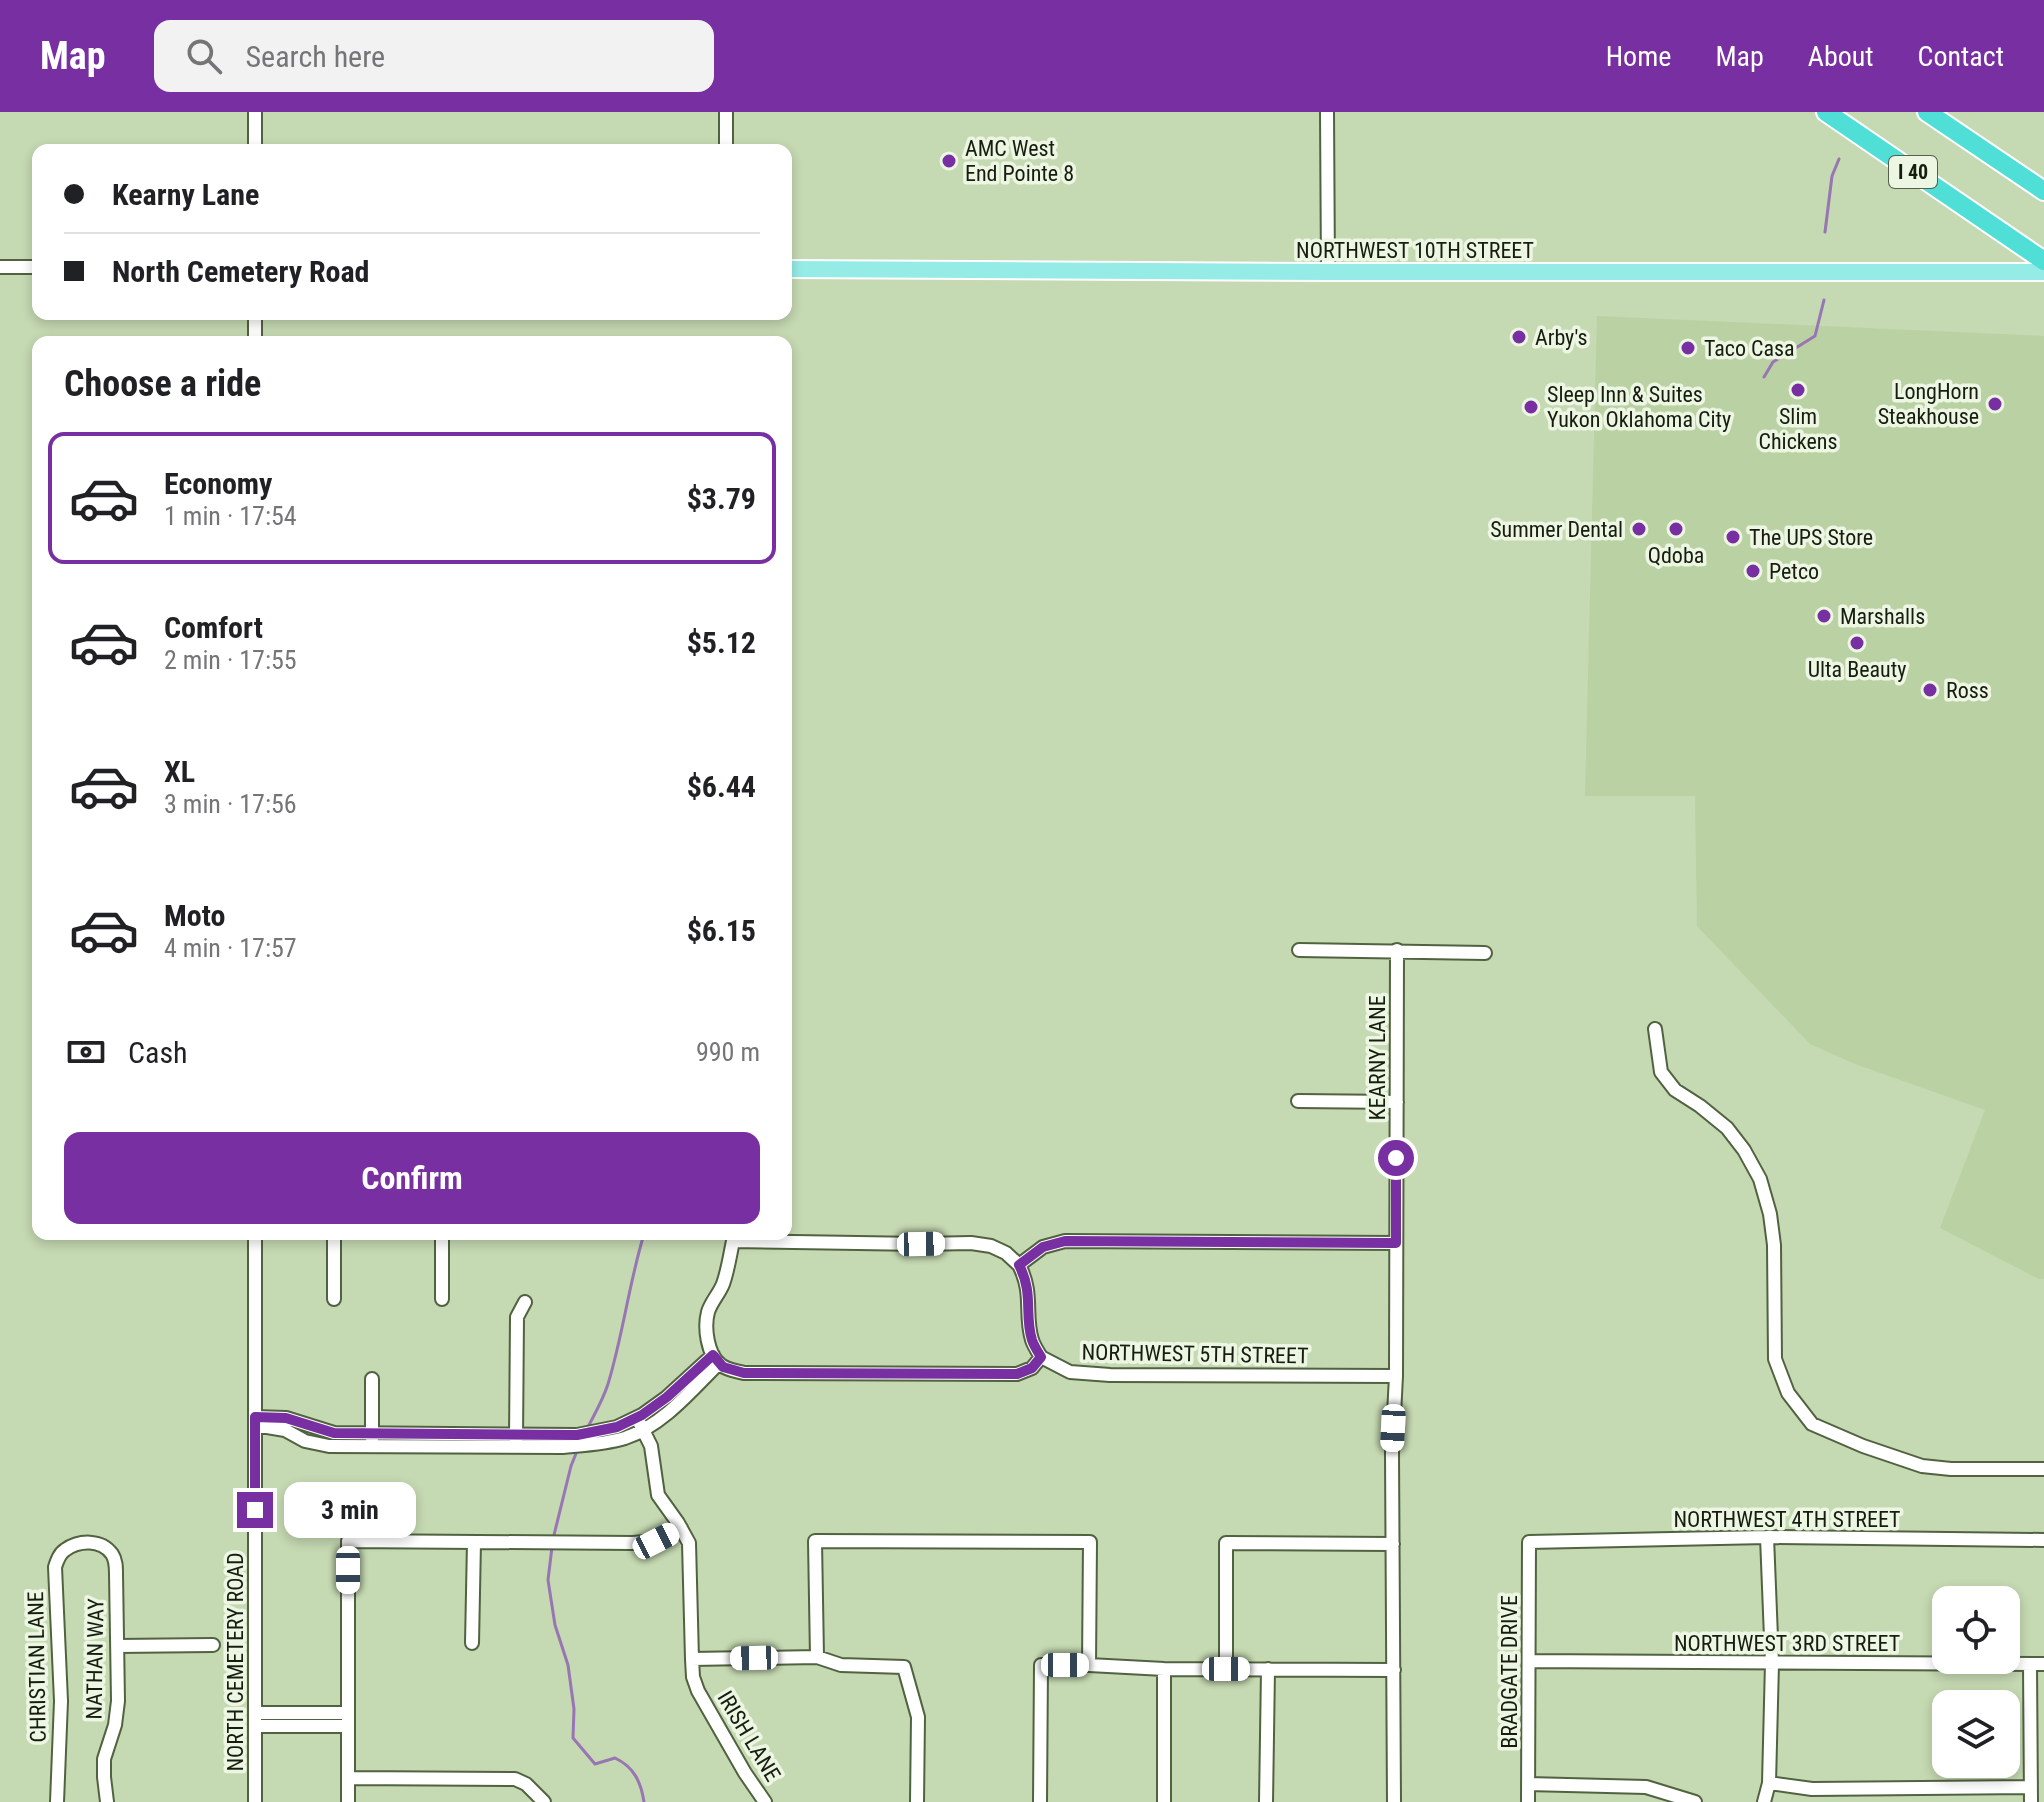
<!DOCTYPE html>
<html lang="en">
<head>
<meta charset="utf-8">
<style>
	body { margin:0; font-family:"Roboto Condensed",sans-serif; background:#f2f2f2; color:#202124; height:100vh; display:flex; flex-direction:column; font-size:30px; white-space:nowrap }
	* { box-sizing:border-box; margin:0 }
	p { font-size:26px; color:#757577 }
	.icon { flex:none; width:44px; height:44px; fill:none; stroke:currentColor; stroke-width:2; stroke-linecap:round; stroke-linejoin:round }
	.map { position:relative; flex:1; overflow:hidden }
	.panel { position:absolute; left:32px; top:224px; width:760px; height:904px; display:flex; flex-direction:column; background:#fff; border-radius:16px; box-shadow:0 4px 12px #0003 }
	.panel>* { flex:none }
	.guide { position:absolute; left:32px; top:32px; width:760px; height:176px; border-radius:16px; box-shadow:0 4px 12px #0003; display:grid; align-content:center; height:176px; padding:0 32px; background:#fff }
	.buttons { position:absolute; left:1932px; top:1474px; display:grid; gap:16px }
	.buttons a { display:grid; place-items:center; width:88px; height:88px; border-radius:16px; background:#fff; box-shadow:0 4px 12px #0003; font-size:40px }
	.end { position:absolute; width:36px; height:36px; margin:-18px; border:10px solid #772fa2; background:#fff; box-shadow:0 0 0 4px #fff }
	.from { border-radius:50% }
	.bubble { position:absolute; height:56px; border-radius:16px; background:#fff; box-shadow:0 4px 12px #0003; font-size:26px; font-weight:700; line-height:56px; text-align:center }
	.car { position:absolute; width:24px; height:48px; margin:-24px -12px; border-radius:10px; box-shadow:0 0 6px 2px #0007; background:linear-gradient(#fff 24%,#345 0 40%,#fff 0 76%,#345 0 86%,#fff 0) }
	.guide b { display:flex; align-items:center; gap:28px; height:76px; font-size:30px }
	.guide b+b { border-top:2px solid #e0e0e0 }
	.guide i { width:20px; height:20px; background:#202124 }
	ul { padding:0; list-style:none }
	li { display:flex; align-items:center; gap:24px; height:132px; margin:0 16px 12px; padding:0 16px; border:4px solid transparent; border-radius:16px }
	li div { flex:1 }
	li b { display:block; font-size:30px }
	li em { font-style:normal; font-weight:700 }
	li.active { border-color:#772fa2 }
	li>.icon { width:72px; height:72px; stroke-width:1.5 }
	h2 { padding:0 32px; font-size:36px; line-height:96px }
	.pay { display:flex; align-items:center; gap:20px; height:88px; padding:0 32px; font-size:30px }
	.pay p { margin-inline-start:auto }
	.primary-button { display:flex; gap:16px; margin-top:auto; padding:16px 32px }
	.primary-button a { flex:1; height:92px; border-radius:16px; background:#772fa2; color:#fff; font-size:32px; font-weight:700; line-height:92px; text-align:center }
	header { display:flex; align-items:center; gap:48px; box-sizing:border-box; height:112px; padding:0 40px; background:#772fa2; color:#fff }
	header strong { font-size:38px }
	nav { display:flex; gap:44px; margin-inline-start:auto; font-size:28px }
	.search { width:560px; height:72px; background:#f2f2f2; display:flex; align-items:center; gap:20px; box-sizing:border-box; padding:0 28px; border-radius:16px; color:#757577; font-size:30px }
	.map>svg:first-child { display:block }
</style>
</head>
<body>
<header>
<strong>Map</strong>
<div class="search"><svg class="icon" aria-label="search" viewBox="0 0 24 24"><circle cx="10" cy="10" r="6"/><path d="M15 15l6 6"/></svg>Search here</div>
<nav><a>Home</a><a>Map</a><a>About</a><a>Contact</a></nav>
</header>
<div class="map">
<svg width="2044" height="1690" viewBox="0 0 2044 1690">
	<rect width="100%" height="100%" fill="#c5d9b2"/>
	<path fill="#bad1a3" d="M1597 204 2044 224V1167H2039L1940 1116 1985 998 1855 952 1810 932 1697 814 1695 684H1585Z"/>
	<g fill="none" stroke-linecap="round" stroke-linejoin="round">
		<path stroke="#9876b3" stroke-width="3" d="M1825 120 1832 64 1839 47
			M1764 265 1773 250 1815 224 1824 188
			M587 1317C594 1303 603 1288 608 1272 623 1223 629 1171 644 1122
			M553 1427 571 1354 577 1339
			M552 1435 548 1468 555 1513 568 1553 574 1597 573 1626 595 1652 615 1646C634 1655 641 1670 644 1690"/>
		<g stroke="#516240" stroke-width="16">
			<path id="minor" d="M255 0V38
				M726 0V38
				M1327 0 1328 160
				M0 155H38
				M255 202V230
				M1299 838 1485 841
				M1655 917 1661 960 1675 978 1700 994 1727 1016 1744 1038 1760 1067 1770 1102 1774 1133 1775 1247 1788 1281 1812 1312 1863 1334 1922 1354 1951 1357H2044
				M1298 989 1397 990
				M255 1122V1690
				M334 1122V1187
				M1019 1153C1034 1182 1024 1202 1032 1228 1034 1234 1038 1240 1041 1245
				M442 1187V1122
				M1396 1264 1110 1263 1070 1260 1041 1245 1032 1256 1017 1262 744 1261C737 1259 727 1258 721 1253 707 1243 704 1215 708 1200 711 1190 719 1182 723 1172 728 1158 730 1143 733 1129L921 1132 971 1131 991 1134 1006 1141 1019 1153 1043 1135 1065 1129 1396 1131
				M372 1267V1327
				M255 1305 286 1306 334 1321 577 1323 617 1315 642 1303 667 1285 713 1243
				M640 1312 651 1334 658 1383 678 1411 689 1431 692 1547 693 1565 698 1579 745 1661 765 1690
				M255 1313 285 1318 305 1329 329 1334 563 1335C584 1333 605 1332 625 1326 662 1314 692 1278 718 1252
				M516 1327 517 1205 525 1190
				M472 1531 474 1430
				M117 1534 213 1533
				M817 1545 815 1429 1090 1430 1089 1553
				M692 1547 817 1545 841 1553 904 1555 918 1605 917 1690
				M1529 1549 2044 1552
				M2030 1553 2031 1690
				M1164 1557V1690
				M1226 1557V1431L1393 1432
				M255 1601H347
				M255 1614H347
				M348 1666 515 1667 526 1672 544 1690
				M1769 1671 1812 1677 2030 1675
				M1528 1672 1646 1675 1695 1690
				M57 1690 61 1589 55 1455C57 1449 59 1442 65 1438 79 1428 101 1427 112 1442 116 1448 116 1455 116 1462L118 1589 115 1613 104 1647V1665L107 1690
				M348 1690V1429L633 1431 656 1429 681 1416
				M1040 1690 1041 1553H1089L1164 1557 1394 1558
				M1266 1690 1268 1557
				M1394 1690 1392 1341 1396 1264 1397 838
				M1528 1690 1529 1430 1767 1425 2044 1428
				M1764 1690 1769 1671 1772 1551 1767 1425"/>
		</g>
		<g stroke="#fff" stroke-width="20">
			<path id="major" d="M786 157 1328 160H2044"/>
		</g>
		<g stroke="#fff" stroke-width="22">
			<path id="highway" d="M1826 0 2044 149
				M1927 0 2044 79"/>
		</g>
		<use href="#minor" stroke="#fff" stroke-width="12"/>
		<use href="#major" stroke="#95ece7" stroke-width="16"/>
		<use href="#highway" stroke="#4fdfd7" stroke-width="18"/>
	</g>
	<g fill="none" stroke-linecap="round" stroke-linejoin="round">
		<path stroke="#772fa2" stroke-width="10" d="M255 1398V1305L286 1306 334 1321 577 1323 617 1315 642 1303 667 1285 713 1243 723 1255 744 1261 1017 1262 1032 1256 1041 1245C1038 1240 1034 1234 1032 1228 1024 1202 1034 1182 1019 1153L1043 1135 1065 1129 1396 1131V1046"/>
	</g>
	<g fill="#772fa2" stroke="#ecf6e2" stroke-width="3">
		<circle cx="949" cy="49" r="8"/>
		<circle cx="1519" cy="225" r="8"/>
		<circle cx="1688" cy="236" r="8"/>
		<circle cx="1798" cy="278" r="8"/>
		<circle cx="1995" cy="292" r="8"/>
		<circle cx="1531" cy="295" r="8"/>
		<circle cx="1639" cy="417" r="8"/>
		<circle cx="1676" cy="417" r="8"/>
		<circle cx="1733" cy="425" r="8"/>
		<circle cx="1753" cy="459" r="8"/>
		<circle cx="1824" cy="504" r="8"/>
		<circle cx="1857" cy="531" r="8"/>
		<circle cx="1930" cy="578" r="8"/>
	</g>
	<g text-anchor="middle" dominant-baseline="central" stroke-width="7" stroke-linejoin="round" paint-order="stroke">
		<rect fill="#ecf6e2" stroke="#565e4e" stroke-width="2" x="1889" y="44" width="48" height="32" rx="6"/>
		<g font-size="20" font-weight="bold" fill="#161d0f">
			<text x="1913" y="60">I 40</text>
		</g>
		<g font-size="22" fill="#161d0f" stroke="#ecf6e2" text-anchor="start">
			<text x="965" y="36">AMC West<tspan x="965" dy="25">End Pointe 8</tspan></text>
			<text x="1535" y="225">Arby's</text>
			<text x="1704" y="236">Taco Casa</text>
			<text x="1979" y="279" text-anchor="end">LongHorn<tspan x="1979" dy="25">Steakhouse</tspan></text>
			<text x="1547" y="282">Sleep Inn &amp; Suites<tspan x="1547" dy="25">Yukon Oklahoma City</tspan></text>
			<text x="1798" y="304" text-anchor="middle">Slim<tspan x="1798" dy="25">Chickens</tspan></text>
			<text x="1623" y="417" text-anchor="end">Summer Dental</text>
			<text x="1749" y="425">The UPS Store</text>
			<text x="1676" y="443" text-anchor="middle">Qdoba</text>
			<text x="1769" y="459">Petco</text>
			<text x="1840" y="504">Marshalls</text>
			<text x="1857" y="557" text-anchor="middle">Ulta Beauty</text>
			<text x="1946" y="578">Ross</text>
		</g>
		<g font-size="22" fill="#161d0f" stroke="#ecf6e2">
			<text x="1415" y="138">NORTHWEST 10TH STREET</text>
			<text transform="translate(1377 946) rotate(-90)">KEARNY LANE</text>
			<text transform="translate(1195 1242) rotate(1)">NORTHWEST 5TH STREET</text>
			<text x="1787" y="1407">NORTHWEST 4TH STREET</text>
			<text x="1787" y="1531">NORTHWEST 3RD STREET</text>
			<text transform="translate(95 1547) rotate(-89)">NATHAN WAY</text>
			<text transform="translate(235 1550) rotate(-90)">NORTH CEMETERY ROAD</text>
			<text transform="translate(37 1555) rotate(-91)">CHRISTIAN LANE</text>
			<text transform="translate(1509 1560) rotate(-90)">BRADGATE DRIVE</text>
			<text transform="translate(749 1624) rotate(59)">IRISH LANE</text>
		</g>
	</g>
</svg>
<div class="buttons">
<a><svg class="icon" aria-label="locate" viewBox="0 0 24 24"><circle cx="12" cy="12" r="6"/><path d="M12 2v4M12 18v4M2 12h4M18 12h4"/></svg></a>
<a><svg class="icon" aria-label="layers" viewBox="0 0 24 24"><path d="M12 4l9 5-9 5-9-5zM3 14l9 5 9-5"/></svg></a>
</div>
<i class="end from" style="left:1396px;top:1046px"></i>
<i class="end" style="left:255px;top:1398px"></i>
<div class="bubble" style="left:284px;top:1370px;width:132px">3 min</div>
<i class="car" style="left:921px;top:1132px;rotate:89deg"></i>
<i class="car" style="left:1393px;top:1316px;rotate:183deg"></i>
<i class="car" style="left:656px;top:1429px;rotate:63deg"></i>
<i class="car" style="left:348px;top:1458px;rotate:180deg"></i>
<i class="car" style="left:754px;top:1546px;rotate:269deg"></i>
<i class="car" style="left:1065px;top:1553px;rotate:90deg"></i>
<i class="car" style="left:1226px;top:1557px;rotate:90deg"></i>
<div class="guide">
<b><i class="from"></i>Kearny Lane</b>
<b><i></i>North Cemetery Road</b>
</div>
<section class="panel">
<h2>Choose a ride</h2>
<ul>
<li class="active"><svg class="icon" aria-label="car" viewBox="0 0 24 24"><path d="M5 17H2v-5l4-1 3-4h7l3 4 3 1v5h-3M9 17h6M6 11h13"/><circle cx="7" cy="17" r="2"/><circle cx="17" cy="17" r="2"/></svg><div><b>Economy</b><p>1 min · 17:54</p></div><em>$3.79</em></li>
<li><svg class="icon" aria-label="car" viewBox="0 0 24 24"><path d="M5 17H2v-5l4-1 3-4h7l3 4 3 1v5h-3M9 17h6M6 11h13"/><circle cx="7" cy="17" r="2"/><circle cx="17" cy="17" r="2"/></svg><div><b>Comfort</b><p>2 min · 17:55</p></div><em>$5.12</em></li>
<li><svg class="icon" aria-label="car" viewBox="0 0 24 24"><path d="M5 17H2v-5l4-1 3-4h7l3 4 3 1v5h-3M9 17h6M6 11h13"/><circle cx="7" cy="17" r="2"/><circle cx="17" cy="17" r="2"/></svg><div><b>XL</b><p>3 min · 17:56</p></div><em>$6.44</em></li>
<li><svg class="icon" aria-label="car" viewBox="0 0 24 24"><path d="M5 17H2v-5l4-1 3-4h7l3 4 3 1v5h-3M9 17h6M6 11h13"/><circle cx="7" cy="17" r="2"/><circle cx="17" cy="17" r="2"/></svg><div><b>Moto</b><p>4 min · 17:57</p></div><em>$6.15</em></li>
</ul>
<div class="pay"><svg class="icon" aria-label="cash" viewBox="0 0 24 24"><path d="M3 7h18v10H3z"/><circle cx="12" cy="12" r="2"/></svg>Cash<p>990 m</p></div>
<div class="primary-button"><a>Confirm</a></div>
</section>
</div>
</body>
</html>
